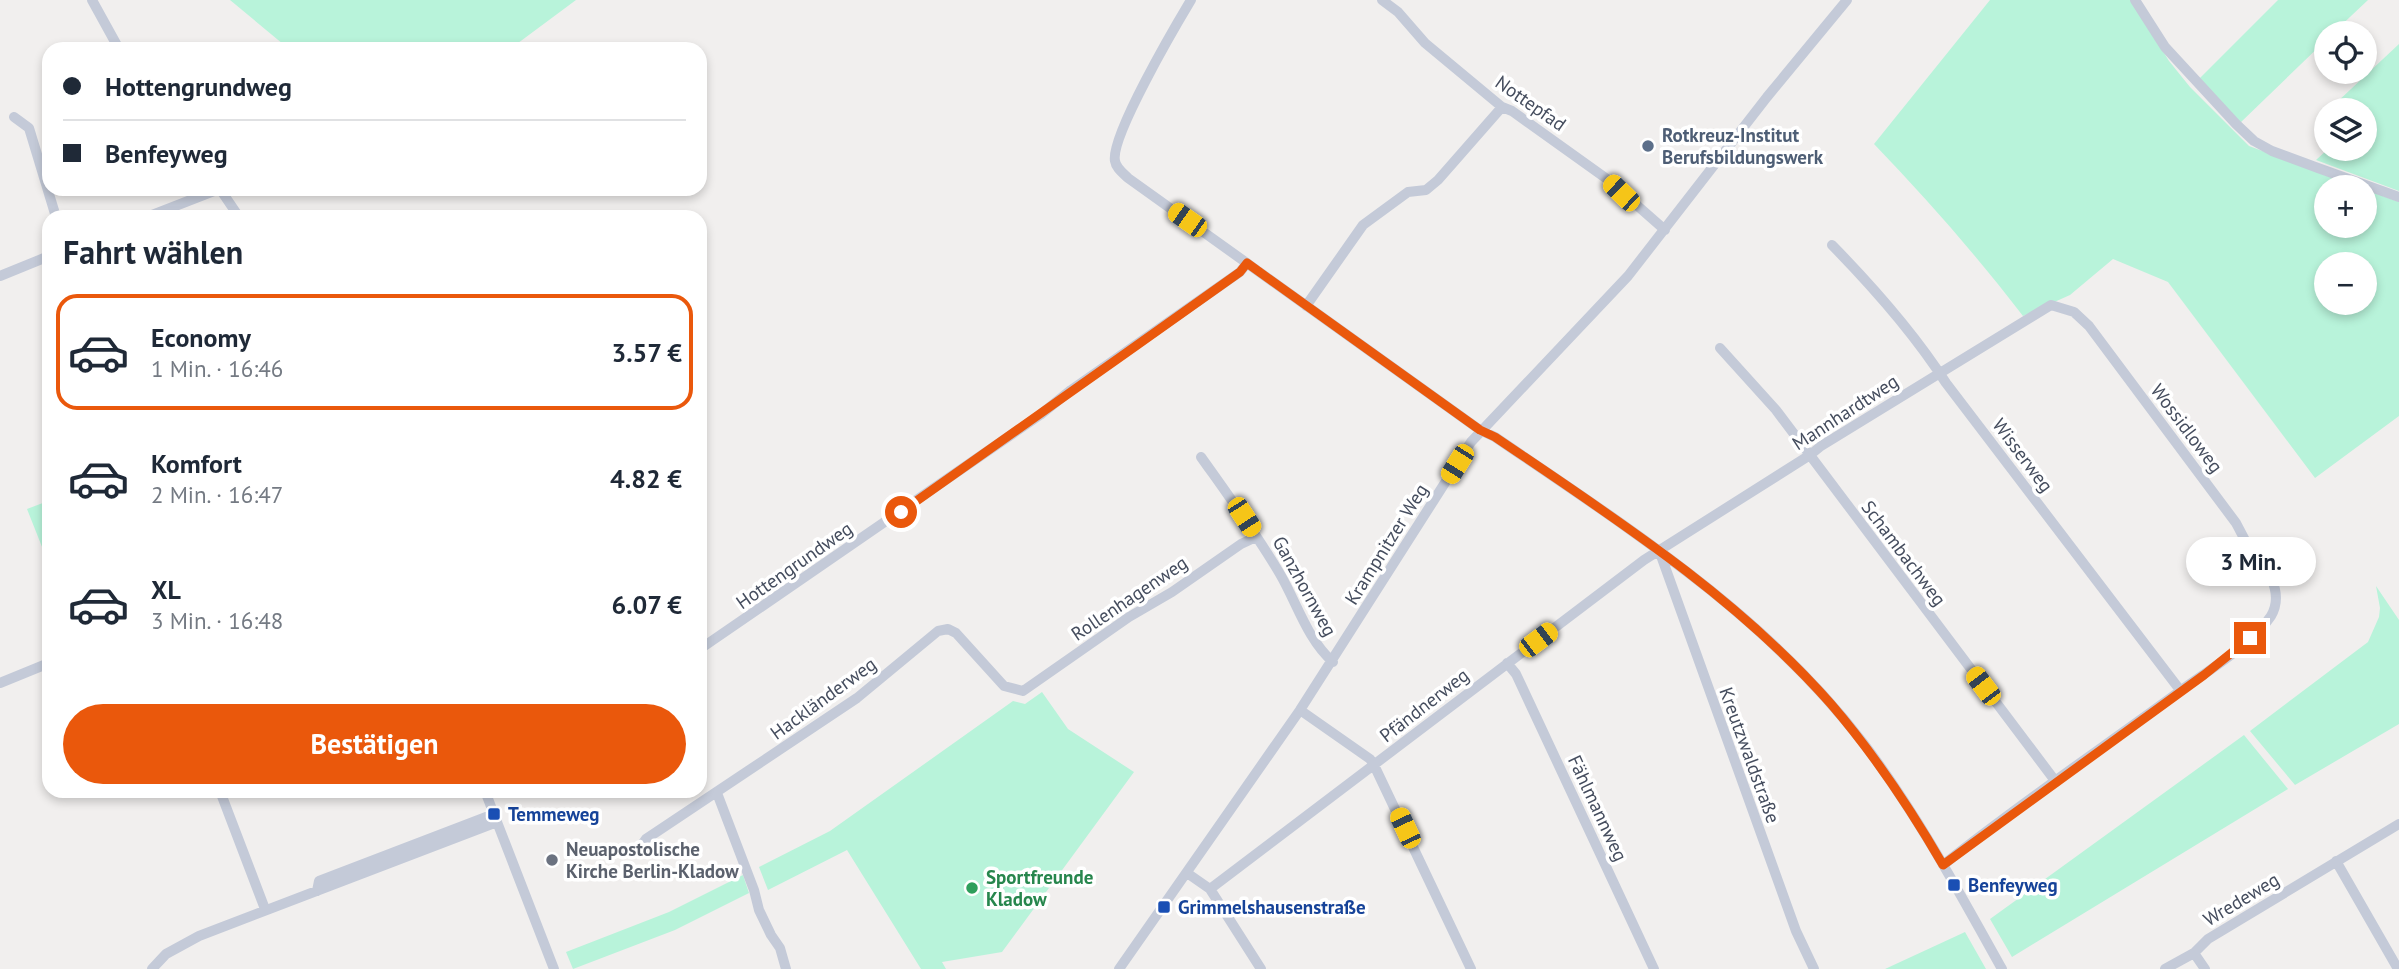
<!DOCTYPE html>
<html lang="de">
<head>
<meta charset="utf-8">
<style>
	body { margin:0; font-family:"PT Sans",sans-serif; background:#f6f6f7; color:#1f2937; height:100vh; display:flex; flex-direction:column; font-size:26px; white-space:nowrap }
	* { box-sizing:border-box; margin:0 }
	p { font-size:23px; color:#747a83 }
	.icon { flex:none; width:38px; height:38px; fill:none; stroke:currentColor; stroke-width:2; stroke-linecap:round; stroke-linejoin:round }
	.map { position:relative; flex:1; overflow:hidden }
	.drawer { position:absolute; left:42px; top:210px; width:665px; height:588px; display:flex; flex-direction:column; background:#fff; border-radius:21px; box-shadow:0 4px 10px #0003 }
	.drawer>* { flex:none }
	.top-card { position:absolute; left:42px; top:42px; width:665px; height:154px; border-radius:21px; box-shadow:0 4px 10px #0003; display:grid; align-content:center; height:154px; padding:0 21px; background:#fff }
	.tools { position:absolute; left:2314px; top:21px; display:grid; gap:14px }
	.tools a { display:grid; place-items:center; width:63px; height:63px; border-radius:50%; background:#fff; box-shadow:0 4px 10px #0003; font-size:35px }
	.end { position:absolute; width:32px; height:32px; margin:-16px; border:9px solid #ea580c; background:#fff; box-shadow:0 0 0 4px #fff }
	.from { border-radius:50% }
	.bubble { position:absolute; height:49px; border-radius:24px; background:#fff; box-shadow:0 4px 10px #0003; font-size:23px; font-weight:700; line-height:49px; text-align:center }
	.car { position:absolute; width:21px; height:42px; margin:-21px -10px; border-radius:9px; box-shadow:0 0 5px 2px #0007; background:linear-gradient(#f5c518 24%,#345 0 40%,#f5c518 0 76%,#345 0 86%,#f5c518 0) }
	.top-card b { display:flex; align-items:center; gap:24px; height:66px; font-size:26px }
	.top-card b+b { border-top:2px solid #e0e1e3 }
	.top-card i { width:18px; height:18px; background:#1f2937 }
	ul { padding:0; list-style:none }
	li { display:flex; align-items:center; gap:21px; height:116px; margin:0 14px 10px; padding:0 7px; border:4px solid transparent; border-radius:21px }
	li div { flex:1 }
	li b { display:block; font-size:26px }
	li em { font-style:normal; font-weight:700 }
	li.selected { border-color:#ea580c }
	li>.icon { width:63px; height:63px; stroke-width:1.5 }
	h2 { padding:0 21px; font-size:32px; line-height:84px }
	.action { display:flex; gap:14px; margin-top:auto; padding:14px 21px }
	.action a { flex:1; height:80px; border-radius:42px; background:#ea580c; color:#fff; font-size:28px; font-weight:700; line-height:80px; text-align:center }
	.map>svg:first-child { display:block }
</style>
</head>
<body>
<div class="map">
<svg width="2399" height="969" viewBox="0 0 2399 969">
	<rect width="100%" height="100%" fill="#f1efee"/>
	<path fill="#b8f3da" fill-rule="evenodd" d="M230 0H576L510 49H439L407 45 375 49H289Z
		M1990 0H2131L2169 61 2190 87 2249 146 2360 187H2326V226H2364V189L2399 202V416L2315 478 2168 282 2113 259 2070 295 2023 316C1976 255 1927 199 1874 144ZM2326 264H2364V303H2326Z
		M2278 0H2368L2333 33H2326V40L2240 123 2197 81Z
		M2399 44V191L2316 160 2328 149H2364V110H2342L2335 104Z
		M48 501 49 555 46 557 27 509Z
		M2376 586 2399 620V724L2295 785 2250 731 2368 642 2379 617 2380 608Z
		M1042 692 1068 729 1134 772 1002 952 942 962 946 969H921L847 850 768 890 759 867 830 831 1013 701 1025 704Z
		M2244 735 2288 789 2012 957 1990 919Z
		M743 875 749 893 675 930 573 969 566 952 669 912Z
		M1965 932 1986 969H1885Z"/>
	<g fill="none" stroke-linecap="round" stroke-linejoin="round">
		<path stroke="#c4cad8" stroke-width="10" d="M92 0 119 49
			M1191 0C1176 25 1110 137 1115 161 1116 168 1123 173 1128 178L1480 430 1495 437C1627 527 1766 615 1864 744 1917 814 1959 892 2002 969
			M1382 0 1398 12 1425 43 1502 107 1512 111 1607 179 1665 230
			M2135 0 2165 47 2236 124 2254 141 2272 151 2318 168 2399 197
			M14 117 29 128 56 217
			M220 189 239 217
			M147 217 219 189
			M1832 245C1874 288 1914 333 1946 383L2180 690
			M0 276 49 256
			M1306 306 1363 225 1408 192 1426 190 1438 180 1502 107
			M1720 348 1776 410 2056 782
			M1201 457C1228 495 1256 533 1280 574 1297 603 1307 639 1333 662
			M1659 550 1796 931 1814 969
			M700 649 1040 415 1071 390 1240 272 1247 263
			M1507 663 1516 674 1654 969
			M0 683 49 663
			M1300 710 1370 759 1374 765 1471 969
			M220 791 265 909
			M485 791 554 969
			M717 793 754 890 759 910 771 935 780 948 786 969
			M636 853 646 839 857 698 938 631 948 629 956 633 1004 686 1023 691 1129 617 1172 592 1241 544 1256 537
			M2336 861 2398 969
			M1187 873 1210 889 1261 969
			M1210 889 1644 560 1810 455 1821 446 2051 305 2074 312 2089 326 2236 523 2246 542 2272 580C2277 592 2278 604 2271 616 2252 645 2204 673 2176 694 2098 751 2018 805 1943 865
			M317 891 319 881 494 814
			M2194 953 2205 969
			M152 969 166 954 199 936 497 822
			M1119 969 1300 710 1471 442 1628 276 1767 97 1847 0
			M2165 969 2194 953 2208 939 2399 824"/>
	</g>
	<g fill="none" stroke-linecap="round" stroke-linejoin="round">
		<path stroke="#ea580c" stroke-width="9" d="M901 512C1014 433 1127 352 1240 272L1247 263 1480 430 1495 437C1613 517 1736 596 1831 704 1874 754 1910 808 1943 865L2204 675 2250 638"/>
	</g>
	<circle fill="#5c6f8a" stroke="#fff" stroke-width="2.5" cx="1648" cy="146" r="7"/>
	<g fill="#1a4fb4" stroke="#fff" stroke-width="2.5">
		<rect x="487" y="807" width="14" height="14" rx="3.5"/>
		<rect x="1947" y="878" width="14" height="14" rx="3.5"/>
		<rect x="1157" y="900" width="14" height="14" rx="3.5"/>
	</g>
	<circle fill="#6b7280" stroke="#fff" stroke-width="2.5" cx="552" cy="860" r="7"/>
	<circle fill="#2e9e5b" stroke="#fff" stroke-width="2.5" cx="972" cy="888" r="7"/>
	<g text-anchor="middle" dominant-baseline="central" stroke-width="7" stroke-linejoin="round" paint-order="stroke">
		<g font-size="19" fill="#454d5e" stroke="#fff">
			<text transform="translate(1531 103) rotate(35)">Nottepfad</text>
			<text transform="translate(1845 412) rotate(-33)">Mannhardtweg</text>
			<text transform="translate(2187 428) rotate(53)">Wossidloweg</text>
			<text transform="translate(2023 455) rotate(53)">Wisserweg</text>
			<text transform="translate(1386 544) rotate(-58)">Krampnitzer Weg</text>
			<text transform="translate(1904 553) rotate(53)">Schambachweg</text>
			<text transform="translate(794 565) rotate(-35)">Hottengrundweg</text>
			<text transform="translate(1305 586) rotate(61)">Ganzhornweg</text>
			<text transform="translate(1129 598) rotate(-34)">Rollenhagenweg</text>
			<text transform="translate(823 698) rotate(-36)">Hackländerweg</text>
			<text transform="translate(1424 705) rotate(-38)">Pfändnerweg</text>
			<text transform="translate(1750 755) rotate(70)">Kreutzwaldstraße</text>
			<text transform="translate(1598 808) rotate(65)">Fählmannweg</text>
			<text transform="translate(2241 899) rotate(-31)">Wredeweg</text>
		</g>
		<g font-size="19" font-weight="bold" fill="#4e5e75" stroke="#fff" text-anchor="start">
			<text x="1662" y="135">Rotkreuz-Institut<tspan x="1662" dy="22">Berufsbildungswerk</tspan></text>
		</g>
		<g font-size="19" font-weight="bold" fill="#164399" stroke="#fff" text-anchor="start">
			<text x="508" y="814">Temmeweg</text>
			<text x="1968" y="885">Benfeyweg</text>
			<text x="1178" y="907">Grimmelshausenstraße</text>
		</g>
		<g font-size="19" font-weight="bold" fill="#5b616d" stroke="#fff" text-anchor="start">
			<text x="566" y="849">Neuapostolische<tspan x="566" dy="22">Kirche Berlin-Kladow</tspan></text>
		</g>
		<g font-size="19" font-weight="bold" fill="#27864d" stroke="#fff" text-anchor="start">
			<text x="986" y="877">Sportfreunde<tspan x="986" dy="22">Kladow</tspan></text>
		</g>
	</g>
</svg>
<div class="tools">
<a><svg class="icon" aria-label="locate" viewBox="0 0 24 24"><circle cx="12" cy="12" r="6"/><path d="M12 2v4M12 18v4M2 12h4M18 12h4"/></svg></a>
<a><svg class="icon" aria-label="layers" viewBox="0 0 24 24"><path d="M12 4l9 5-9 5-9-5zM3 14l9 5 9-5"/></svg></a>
<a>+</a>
<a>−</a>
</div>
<i class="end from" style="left:901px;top:512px"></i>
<i class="end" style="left:2250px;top:638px"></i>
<div class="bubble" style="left:2186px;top:537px;width:130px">3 Min.</div>
<i class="car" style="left:1621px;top:193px;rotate:314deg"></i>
<i class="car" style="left:1187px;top:220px;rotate:305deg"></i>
<i class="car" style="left:1457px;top:464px;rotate:212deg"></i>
<i class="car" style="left:1244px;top:517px;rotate:147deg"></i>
<i class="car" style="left:1538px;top:640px;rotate:53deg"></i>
<i class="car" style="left:1983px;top:686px;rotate:323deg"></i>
<i class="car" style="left:1405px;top:828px;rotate:335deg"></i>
<div class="top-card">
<b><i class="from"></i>Hottengrundweg</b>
<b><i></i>Benfeyweg</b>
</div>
<section class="drawer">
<h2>Fahrt wählen</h2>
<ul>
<li class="selected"><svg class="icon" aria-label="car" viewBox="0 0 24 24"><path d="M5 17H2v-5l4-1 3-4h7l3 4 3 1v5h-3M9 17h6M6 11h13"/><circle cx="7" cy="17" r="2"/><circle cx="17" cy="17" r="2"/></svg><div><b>Economy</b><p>1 Min. · 16:46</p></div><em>3.57 €</em></li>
<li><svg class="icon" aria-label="car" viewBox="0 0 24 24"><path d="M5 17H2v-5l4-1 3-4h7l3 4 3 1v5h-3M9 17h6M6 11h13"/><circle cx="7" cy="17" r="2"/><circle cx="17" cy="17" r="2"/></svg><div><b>Komfort</b><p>2 Min. · 16:47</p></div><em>4.82 €</em></li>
<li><svg class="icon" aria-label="car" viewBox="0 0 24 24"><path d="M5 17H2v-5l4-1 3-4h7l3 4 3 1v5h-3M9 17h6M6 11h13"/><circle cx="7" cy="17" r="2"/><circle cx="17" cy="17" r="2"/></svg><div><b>XL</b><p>3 Min. · 16:48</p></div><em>6.07 €</em></li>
</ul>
<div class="action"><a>Bestätigen</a></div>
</section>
</div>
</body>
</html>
